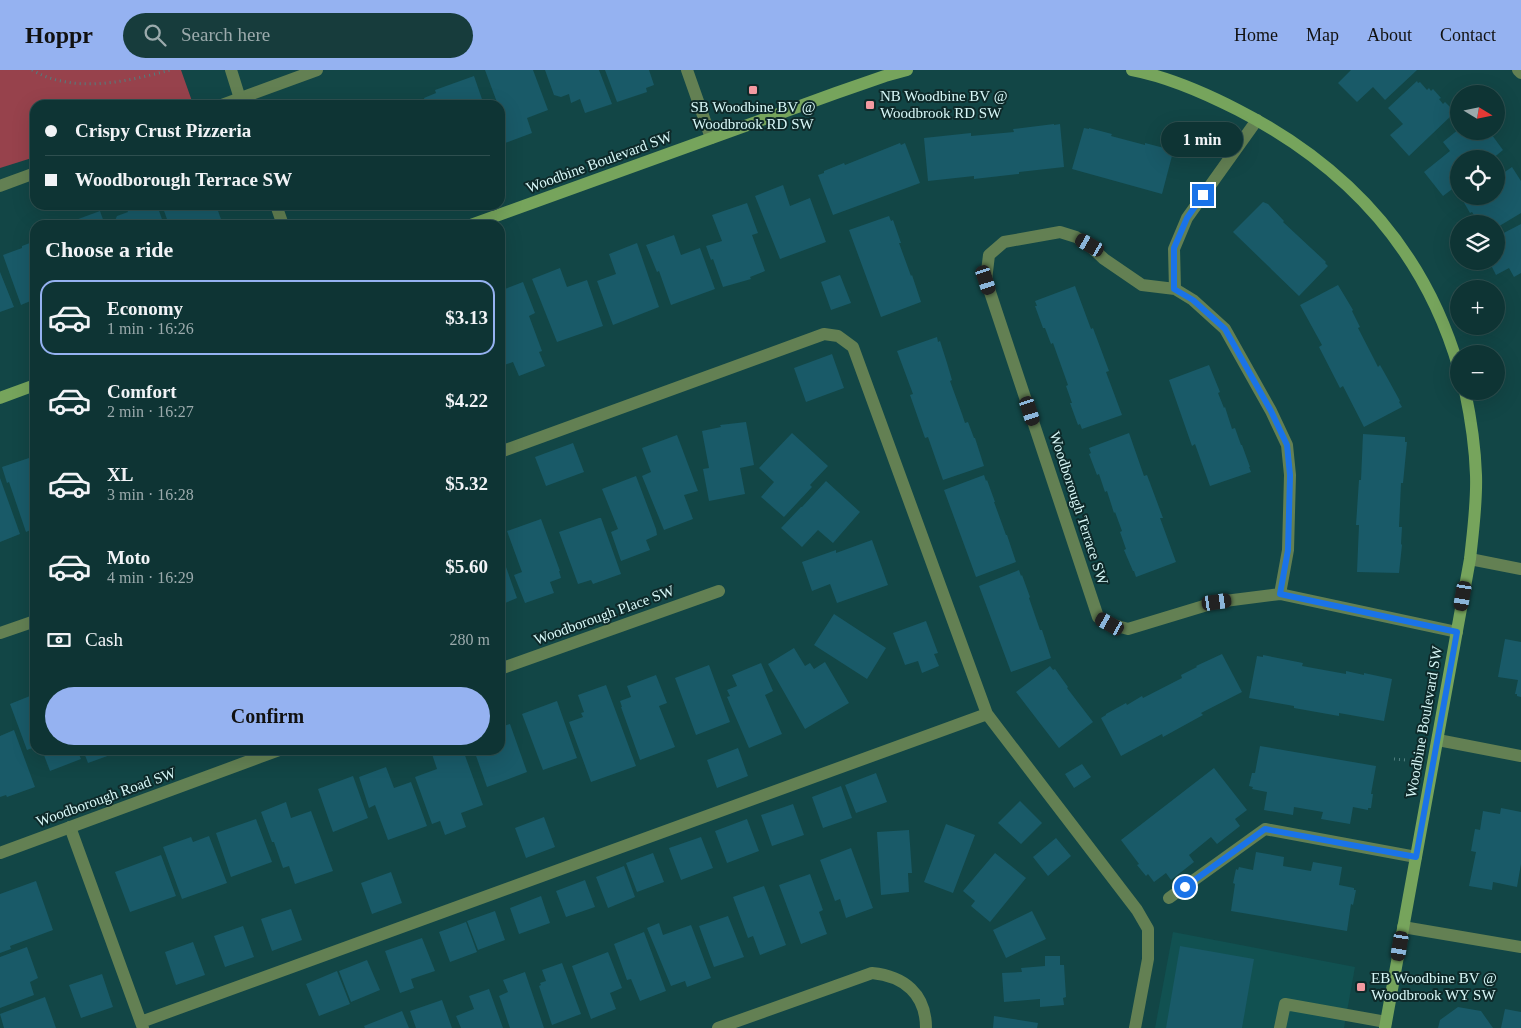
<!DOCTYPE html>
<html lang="en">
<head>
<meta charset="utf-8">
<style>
	body { margin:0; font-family:Georgia,serif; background:#173c3c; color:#f1f3f6; height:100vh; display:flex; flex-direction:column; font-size:19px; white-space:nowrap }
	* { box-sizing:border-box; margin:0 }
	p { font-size:16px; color:#9baaac }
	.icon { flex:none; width:28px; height:28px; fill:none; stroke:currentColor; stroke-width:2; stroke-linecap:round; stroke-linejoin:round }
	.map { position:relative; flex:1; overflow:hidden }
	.side { position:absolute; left:30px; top:150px; width:475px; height:535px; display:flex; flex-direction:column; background:#0e3434; border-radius:15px; box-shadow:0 5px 20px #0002,0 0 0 1px #2e4f4f }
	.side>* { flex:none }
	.guide { position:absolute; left:30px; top:30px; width:475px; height:110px; border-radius:15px; box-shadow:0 5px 20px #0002,0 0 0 1px #2e4f4f; display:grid; align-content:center; height:110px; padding:0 15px; background:#0e3434 }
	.needle { width:32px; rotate:100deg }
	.tools { position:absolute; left:1450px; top:15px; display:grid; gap:10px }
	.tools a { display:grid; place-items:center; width:55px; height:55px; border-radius:50%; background:#0e3434; box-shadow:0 5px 20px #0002,0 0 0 1px #2e4f4f; font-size:25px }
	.end { position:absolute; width:22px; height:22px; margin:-11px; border:6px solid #1a73e8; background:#fff; box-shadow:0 0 0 2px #fff }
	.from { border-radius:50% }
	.bubble { position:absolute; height:35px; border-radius:18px; background:#0e3434; box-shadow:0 5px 20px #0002,0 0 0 1px #2e4f4f; font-size:16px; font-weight:700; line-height:35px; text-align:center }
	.car { position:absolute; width:15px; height:30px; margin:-15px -8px; border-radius:6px; box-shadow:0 0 4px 1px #0007; background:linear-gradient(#222 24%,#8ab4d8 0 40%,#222 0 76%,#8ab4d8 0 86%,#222 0) }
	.guide b { display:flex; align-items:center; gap:18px; height:48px; font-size:19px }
	.guide b+b { border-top:1px solid #2e4f4f }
	.guide i { width:12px; height:12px; background:#f1f3f6 }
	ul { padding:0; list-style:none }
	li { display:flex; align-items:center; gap:15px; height:75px; margin:0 10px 8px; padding:0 5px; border:2px solid transparent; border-radius:15px }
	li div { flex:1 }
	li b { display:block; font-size:19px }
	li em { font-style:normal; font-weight:700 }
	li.selected { border-color:#95b2f1 }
	li>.icon { width:45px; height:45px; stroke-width:1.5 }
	h2 { padding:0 15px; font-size:22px; line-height:60px }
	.pay { display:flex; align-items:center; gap:12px; height:55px; padding:0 15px; font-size:19px }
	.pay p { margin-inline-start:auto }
	.button { display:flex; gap:10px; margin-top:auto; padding:10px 15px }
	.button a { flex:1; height:58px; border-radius:30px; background:#95b2f1; color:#111; font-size:20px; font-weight:700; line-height:58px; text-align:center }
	header { display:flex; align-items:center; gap:30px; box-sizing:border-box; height:70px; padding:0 25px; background:#95b2f1; color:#111 }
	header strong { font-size:24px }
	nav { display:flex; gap:28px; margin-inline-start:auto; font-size:18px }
	.search { width:350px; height:45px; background:#173c3c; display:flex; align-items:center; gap:12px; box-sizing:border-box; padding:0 18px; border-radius:28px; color:#9baaac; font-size:19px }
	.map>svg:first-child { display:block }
</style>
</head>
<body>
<header>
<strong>Hoppr</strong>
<div class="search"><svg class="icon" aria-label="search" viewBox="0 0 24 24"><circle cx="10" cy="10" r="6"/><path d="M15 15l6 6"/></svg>Search here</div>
<nav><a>Home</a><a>Map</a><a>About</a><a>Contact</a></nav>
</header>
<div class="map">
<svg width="1521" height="958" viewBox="0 0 1521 958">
	<rect width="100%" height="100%" fill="#124646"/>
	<path fill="#115151" d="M1173 862 1355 897 1344 958H1155Z"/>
	<path fill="#97424c" d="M0 0H181L193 34 189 35H35V87L0 98Z"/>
	<path fill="#195a68" d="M485 0H533L548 40 527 48 532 63 505 73 500 58V35H498Z
		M545 0H599L612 34 585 43 580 29 571 33 569 24 561 27 554 25Z
		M605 0H649L654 15 646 18 647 22 617 32Z
		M1351 0H1417L1385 30 1373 17 1357 32 1338 13Z
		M474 6 484 35H426L424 28 436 23 435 20Z
		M1417 11 1418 13 1420 12 1427 20 1429 18 1431 21 1433 19 1441 28 1439 29 1443 34 1445 32 1453 40 1451 42 1453 44 1409 86 1390 65 1403 54 1388 38Z
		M1054 54V55L1060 54 1064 97 1019 102V104L974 109V106L928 111 924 68 971 63V66L1014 62 1013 59Z
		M1084 58 1089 59V58L1112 64 1111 66 1145 75V73L1168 79V81L1173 82 1162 124 1072 99Z
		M1459 59V61H1489L1503 80 1492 89H1459V114L1443 126 1424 102 1450 81 1443 72Z
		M900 73 901 75 905 73 920 113 833 145 818 105 824 103V101L844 93 845 95Z
		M1512 97 1521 111V143L1496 158V154H1480L1472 142 1470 143 1462 129 1467 126H1496V108Z
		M783 115 790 136 810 128 826 172 780 189 755 126Z
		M1263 132 1268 134 1284 151 1283 152 1326 192 1325 193 1328 196 1299 226 1233 162Z
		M747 133 758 163 752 165 765 201 750 207 751 209 723 217 713 189 711 190 706 176 722 171 712 145Z
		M125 135H157L164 155H113L117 146 128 142Z
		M162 135H216L223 155H169Z
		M100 141 105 155H62Z
		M889 146 891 151 893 150 901 173H899L911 206 912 205 921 232 881 247 849 160Z
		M1521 154V203L1514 207 1509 198 1496 205 1489 191H1496V167Z
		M674 165 681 185 700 178 715 219 671 235 659 201 657 202 646 175Z
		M35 171V229L21 235 3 185 22 178V176Z
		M637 173 659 237 613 255 597 211 616 204 609 184Z
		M560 198 567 217 587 210 603 256 557 272 532 209Z
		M0 202 14 237 0 242Z
		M840 205 851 233 831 240 821 212Z
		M523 212 535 243 529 246 542 281 539 282 545 296 519 306 513 292 501 296 500 295V221Z
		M1338 215 1353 240 1352 241 1360 257 1358 258 1374 289 1378 297 1380 295 1389 311 1400 331 1399 332 1402 337 1364 357 1343 316 1340 318 1319 277 1322 275 1300 235Z
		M1075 216 1091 259 1093 258 1109 301 1106 302 1122 345 1082 359 1080 354 1078 355 1070 333H1072L1066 316 1068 315 1053 273 1051 274 1045 258H1043L1035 236H1037L1035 231Z
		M937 267 938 272 940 271 947 293 952 310 950 311 962 344 965 353 968 352 974 368H975L984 396 943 410 928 367 925 368 910 325 913 324 897 281Z
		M832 284 844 318 806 332 794 298Z
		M1209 295 1220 322 1218 323 1224 338 1225 337 1232 359 1235 358 1241 375H1242L1250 397H1249L1251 402 1210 416 1195 374 1192 376 1169 310Z
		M746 352 754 395 740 398 745 424 709 431 703 399 709 398 702 361 721 357 720 355Z
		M792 363 828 396 810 415 812 417 784 447 761 427 774 412 759 398Z
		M1129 363 1144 406 1147 405 1163 448H1160L1176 492 1136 507 1134 501H1133L1124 480 1126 479 1120 462 1122 461 1115 442 1114 443 1107 421 1105 422 1099 404 1097 405 1089 384 1091 383 1089 378Z
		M1363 364 1405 367V372H1407L1403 413H1401L1399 457H1402L1401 474 1402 475 1399 503 1357 502 1359 455H1356L1359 410H1361Z
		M677 365 698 421 684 425 693 449 664 460 642 406 651 402 642 378Z
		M573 373 584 402 546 416 535 387Z
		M32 387 35 397V458L26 462 9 412 7 413 2 397Z
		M984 405 986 411 987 410 995 432H994L1006 465H1007L1016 492 976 507 944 420Z
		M636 406 656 459 657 465 646 470 650 480 621 491 611 462 618 459 602 419Z
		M0 408 20 464 0 472Z
		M826 411 860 442 833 473 818 460 802 477 781 458 801 437H802Z
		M599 448H601L621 504 593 514 591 510 578 514 559 462Z
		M541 449 560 501H559L561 508 550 512 554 523 525 533 514 505 522 502 507 461Z
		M872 470 888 515 837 533 830 514 812 521 802 492 836 480V483Z
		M500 489 503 497H506L517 528 500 535Z
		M1019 500 1021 506 1022 505 1030 527 1029 528 1040 560H1042L1051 588 1011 602 979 516Z
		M834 544 886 578 867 609 814 575Z
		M926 551 938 583 934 584 939 596 922 603 918 591 905 595 893 563Z
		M1505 569 1521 572V627L1517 626V624H1515L1518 610 1498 607Z
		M794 578 805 596 810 593 814 599 825 592 849 633 805 659 768 594Z
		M1222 584 1242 622 1201 643 1203 645 1163 667 1162 664 1121 686 1101 648 1106 645V644L1126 633 1127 635 1142 626 1143 628 1182 608 1181 605 1197 597 1196 596Z
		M1263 585 1303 593 1302 596 1346 604V601L1364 605V603L1392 609 1384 651 1339 643V646L1294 638V636L1249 628 1257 586 1263 587Z
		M761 593 773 621 765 625 782 664 749 678 727 627 730 626 727 620 737 616 732 605Z
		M709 595 730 652 696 665 675 608Z
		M1050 596 1053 600 1055 599 1068 617 1067 618 1093 652 1059 678 1016 622Z
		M656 605 667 633 659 636 675 677 640 690 621 637H622L620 631 631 627 627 616Z
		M606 615 636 696 591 712 569 652 583 647 581 643 584 642 578 625Z
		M35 624V677L27 680 10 634Z
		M557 631 577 688 543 700 522 644Z
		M510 654 527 702 487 717 474 680H500V657Z
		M14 660 35 717 7 727 6 725 0 727V666Z
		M1260 676 1376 696 1371 724H1373L1371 738H1368V740L1353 737 1350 754 1321 749 1323 742 1294 737 1293 745 1264 740 1267 722 1252 719 1253 717 1249 716 1252 703H1255Z
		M738 678 748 706 717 718 707 690Z
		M42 680H77L81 689 50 701Z
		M83 680H124L88 693Z
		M434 680H463L483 735 461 743 466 757 445 765 440 751 432 754 415 707 437 699 431 681Z
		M1082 694 1091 707 1074 718 1065 704Z
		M386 697 394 718 411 712 427 756 388 770 375 735 369 738 359 707Z
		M1214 698 1247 740 1235 749 1240 756 1217 774 1211 767 1189 785 1194 792 1171 810 1166 803 1154 812 1148 804 1146 806 1137 795 1139 794 1121 770Z
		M876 703 887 732 856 743 845 715Z
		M353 706 368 748 333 762 318 719Z
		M841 716 852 748 823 758 812 727Z
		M1020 731 1042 753 1021 774 998 753Z
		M286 732 291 748 311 741 333 801 295 814 289 796 283 798 274 772H272L261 742Z
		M793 734 804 765 772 776 761 745Z
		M1501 738 1521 742V794L1517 817 1493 812 1492 820 1469 816 1476 782 1471 781 1475 759 1480 760 1483 741 1500 744Z
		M544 747 555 777 526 788 515 758Z
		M256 749 272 792 231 807 216 763Z
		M747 749 759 781 727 793 715 761Z
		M946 754 975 765 953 823 924 812Z
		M909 760 912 803H908L909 822 881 825 877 762Z
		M209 766 227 813 182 829 163 777 191 767 193 772Z
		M701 767 713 798 681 810 669 778Z
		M1056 768 1071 786 1048 806 1033 787Z
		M851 778 873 838 846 848 840 829 835 831 820 790Z
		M1256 782 1284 787 1283 796 1311 801 1313 792 1342 797 1339 815 1354 818V820H1356L1353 835 1351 834 1347 861 1231 841 1235 814 1233 813 1236 799 1238 800 1239 797 1253 800Z
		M653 783 664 812 637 822 626 793Z
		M995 783 1026 808 990 852 971 836 975 831 963 821Z
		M161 785 176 826 130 842 115 802Z
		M624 796 635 827 608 838 596 807Z
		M391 802 402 833 372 844 361 813Z
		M810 804 823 840 819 842 827 864 801 874 779 815Z
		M585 810 595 837 566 847 556 821Z
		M36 811 53 860 10 876 11 879 0 883V824Z
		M764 816 786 875 760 885 753 866 748 868 733 827Z
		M541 826 550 853 519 864 510 838Z
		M291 839 302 870 272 881 261 849Z
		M495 841 505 870 478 880 467 851Z
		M1032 841 1046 869 1006 888 993 860Z
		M728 846 744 887 714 897 699 856Z
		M466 852 477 882 450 892 439 862Z
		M659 853 663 865 691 855 711 908 687 917 685 911 671 916 647 858Z
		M243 856 254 887 225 897 214 866Z
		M644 862 666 921 640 931 631 909 627 910 614 874Z
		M422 868 435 901 411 909 414 918 400 923 385 881Z
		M193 872 205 905 176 915 165 882Z
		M1180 876 1254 889 1242 958H1166Z
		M27 877 38 908 30 912 34 925 0 938V887Z
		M608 882 622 918 610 923 616 939 591 949 572 896Z
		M1045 886H1060V895H1064L1066 927 1063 928 1064 935 1040 937V929L1004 932 1002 903 1022 902 1021 898 1045 896Z
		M367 890 380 920 351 932 339 901Z
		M562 893 581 944 552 955 539 916 541 915 540 913 546 911 542 900Z
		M337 901 350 934 319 946 306 914Z
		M525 902 544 958H510L501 931 499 926 508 922 503 910Z
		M102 904 113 937 81 948 69 915Z
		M489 919 503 958H461L456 946 474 939 469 926Z
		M45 927 56 958H4L0 944Z
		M442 930 452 958H416L410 941Z
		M1458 937 1481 941 1493 958H1438L1440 950Z
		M1505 939 1521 942V958H1501Z
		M402 941 409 958H365L364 956Z
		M994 946 1038 953 1037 958H993Z"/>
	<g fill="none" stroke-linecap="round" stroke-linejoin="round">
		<path stroke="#517f7f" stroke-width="3" stroke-dasharray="1 4" stroke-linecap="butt" d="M32 0C73 24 126 12 170 0
			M1394 689 1406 690"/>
		<path stroke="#638053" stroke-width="12" d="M687 0 711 68
			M1518 0 1521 3
			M222 35 317 0
			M0 116 35 103
			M1175 219 1174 179 1187 148 1257 50
			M500 382 824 264 838 266 853 277 987 644 1137 840 1148 859V889L1135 958
			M1470 489 1521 499
			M1280 524 1288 480 1290 405 1287 375 1271 341 1225 259 1193 230 1175 219 1142 215 1104 189 1089 175 1076 167 1060 162 1004 172 989 185 986 210 1098 547 1110 554 1128 559 1217 532 1280 524 1457 562
			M0 563 35 551
			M70 757 143 958
			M1169 828 1265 759 1416 787
			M1403 857 1521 877
			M141 952 987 644
			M1280 958 1285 934 1386 952"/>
		<path stroke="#638053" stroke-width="12" d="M231 0 242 35
			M276 135 283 155
			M500 599 719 521
			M1438 670 1521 686
			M0 783 279 680
			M718 958 872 903C904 906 926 924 926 958"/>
		<path stroke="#76a45c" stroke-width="12" d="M1132 0C1169 7 1205 23 1238 40 1347 96 1425 181 1459 299
			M471 155 836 23 885 6 907 0
			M0 328 35 315
			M1385 958 1470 489C1473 461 1477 433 1476 405 1475 377 1471 349 1465 321"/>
	</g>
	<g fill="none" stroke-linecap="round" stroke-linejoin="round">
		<path stroke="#1a73e8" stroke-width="6" d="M1185 817 1265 759 1416 787 1457 562 1280 524 1288 480 1290 405 1287 375 1271 341 1225 259 1193 230 1174 219V178L1187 148 1203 125"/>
	</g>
	<g fill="#f49aa1" stroke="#0e2a2a" stroke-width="2">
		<rect x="748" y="15" width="10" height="10" rx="2.5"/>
		<rect x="865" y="30" width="10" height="10" rx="2.5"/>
		<rect x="1356" y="912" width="10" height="10" rx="2.5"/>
	</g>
	<g text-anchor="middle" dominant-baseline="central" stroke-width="4" stroke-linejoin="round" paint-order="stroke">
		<g font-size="15" fill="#d8f8f8" stroke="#0e2a2a" text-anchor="start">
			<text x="880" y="26">NB Woodbine BV @<tspan x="880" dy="17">Woodbrook RD SW</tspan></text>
			<text x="753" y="37" text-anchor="middle">SB Woodbine BV @<tspan x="753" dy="17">Woodbrook RD SW</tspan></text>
			<text x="1371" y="908">EB Woodbine BV @<tspan x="1371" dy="17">Woodbrook WY SW</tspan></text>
		</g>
		<g font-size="15" fill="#d8f8f8" stroke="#0e2a2a">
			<text transform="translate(599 92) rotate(-20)">Woodbine Boulevard SW</text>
			<text transform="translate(1079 438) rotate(72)">Woodborough Terrace SW</text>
			<text transform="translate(604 545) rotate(-20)">Woodborough Place SW</text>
			<text transform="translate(1424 652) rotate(-80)">Woodbine Boulevard SW</text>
			<text transform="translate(106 727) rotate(-20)">Woodborough Road SW</text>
		</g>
	</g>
</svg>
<div class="tools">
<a><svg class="needle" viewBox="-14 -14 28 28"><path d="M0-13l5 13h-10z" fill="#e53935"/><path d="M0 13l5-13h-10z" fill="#9baaac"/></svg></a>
<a><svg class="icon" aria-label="locate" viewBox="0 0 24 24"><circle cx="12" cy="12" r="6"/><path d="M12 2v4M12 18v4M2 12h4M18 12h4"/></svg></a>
<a><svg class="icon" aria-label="layers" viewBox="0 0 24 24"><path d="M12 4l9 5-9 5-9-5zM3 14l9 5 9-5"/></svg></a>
<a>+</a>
<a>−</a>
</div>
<i class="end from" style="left:1185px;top:817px"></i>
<i class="end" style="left:1203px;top:125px"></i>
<div class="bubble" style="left:1161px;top:52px;width:82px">1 min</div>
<i class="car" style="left:1090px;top:175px;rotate:300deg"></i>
<i class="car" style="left:986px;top:210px;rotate:162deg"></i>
<i class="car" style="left:1030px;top:341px;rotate:162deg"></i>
<i class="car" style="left:1463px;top:526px;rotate:190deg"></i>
<i class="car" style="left:1217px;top:532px;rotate:82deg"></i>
<i class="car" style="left:1110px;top:554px;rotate:299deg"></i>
<i class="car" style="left:1400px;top:876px;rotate:190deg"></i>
<div class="guide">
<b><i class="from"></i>Crispy Crust Pizzeria</b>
<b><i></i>Woodborough Terrace SW</b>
</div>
<section class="side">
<h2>Choose a ride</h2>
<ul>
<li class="selected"><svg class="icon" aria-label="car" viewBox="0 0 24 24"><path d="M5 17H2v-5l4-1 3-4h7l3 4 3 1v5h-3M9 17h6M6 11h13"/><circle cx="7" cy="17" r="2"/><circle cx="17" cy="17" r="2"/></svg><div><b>Economy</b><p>1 min · 16:26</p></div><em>$3.13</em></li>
<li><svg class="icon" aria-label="car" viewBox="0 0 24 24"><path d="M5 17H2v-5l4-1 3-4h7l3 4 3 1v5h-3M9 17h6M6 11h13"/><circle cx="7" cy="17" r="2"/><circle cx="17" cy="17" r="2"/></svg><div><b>Comfort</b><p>2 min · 16:27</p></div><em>$4.22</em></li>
<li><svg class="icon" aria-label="car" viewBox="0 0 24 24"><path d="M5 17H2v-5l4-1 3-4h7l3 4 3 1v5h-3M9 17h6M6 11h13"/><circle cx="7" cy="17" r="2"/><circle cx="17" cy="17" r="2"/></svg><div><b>XL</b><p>3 min · 16:28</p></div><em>$5.32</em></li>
<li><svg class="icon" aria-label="car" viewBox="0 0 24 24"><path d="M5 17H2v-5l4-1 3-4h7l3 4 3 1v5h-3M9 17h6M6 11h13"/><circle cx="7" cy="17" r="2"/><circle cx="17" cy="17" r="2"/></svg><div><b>Moto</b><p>4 min · 16:29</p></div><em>$5.60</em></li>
</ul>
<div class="pay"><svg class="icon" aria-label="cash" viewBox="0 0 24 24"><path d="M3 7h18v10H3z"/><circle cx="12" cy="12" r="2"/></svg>Cash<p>280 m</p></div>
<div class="button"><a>Confirm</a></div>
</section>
</div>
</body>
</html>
